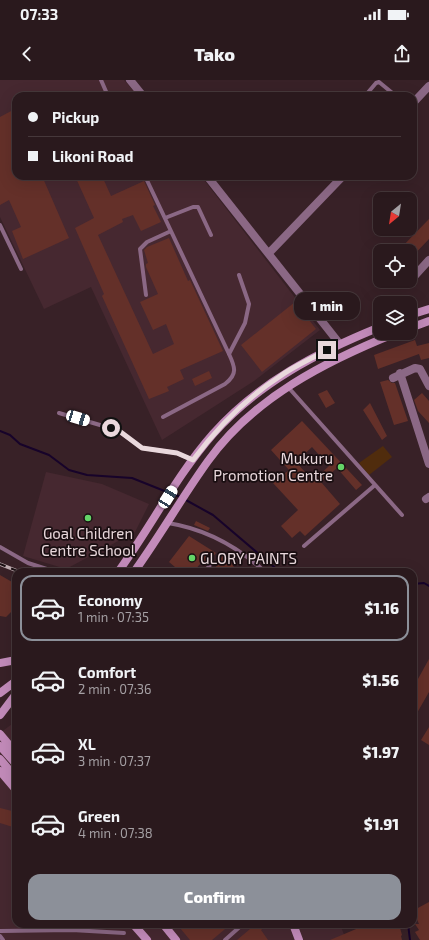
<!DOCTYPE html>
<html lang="en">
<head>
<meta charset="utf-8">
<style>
	body { margin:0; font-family:"Exo 2",sans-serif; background:#322226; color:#f1f3f6; height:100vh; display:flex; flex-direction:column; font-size:15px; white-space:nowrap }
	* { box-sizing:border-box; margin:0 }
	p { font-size:13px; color:#a5a0a4 }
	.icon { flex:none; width:22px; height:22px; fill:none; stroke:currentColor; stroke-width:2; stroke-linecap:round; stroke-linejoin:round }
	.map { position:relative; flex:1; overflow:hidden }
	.panel { position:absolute; left:12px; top:488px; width:405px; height:360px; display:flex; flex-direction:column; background:#2a191d; border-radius:12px; box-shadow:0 4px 16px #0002,0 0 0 1px #46383b }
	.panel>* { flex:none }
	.guide { position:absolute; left:12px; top:12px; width:405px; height:88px; border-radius:12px; box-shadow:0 4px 16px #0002,0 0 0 1px #46383b; display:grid; align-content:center; height:88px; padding:0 16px; background:#2a191d }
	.needle { width:26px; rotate:210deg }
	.buttons { position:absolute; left:373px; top:112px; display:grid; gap:8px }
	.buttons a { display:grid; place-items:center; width:44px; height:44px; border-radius:8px; background:#2a191d; box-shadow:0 4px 16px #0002,0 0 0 1px #46383b; font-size:20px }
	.end { position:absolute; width:18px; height:18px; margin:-9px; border:5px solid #e9d8dc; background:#111; box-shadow:0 0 0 2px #111 }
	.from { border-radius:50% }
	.bubble { position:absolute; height:28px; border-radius:12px; background:#2a191d; box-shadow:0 4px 16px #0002,0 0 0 1px #46383b; font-size:13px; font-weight:800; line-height:28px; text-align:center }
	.car { position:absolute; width:12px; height:24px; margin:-12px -6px; border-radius:5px; box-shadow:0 0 3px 1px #0007; background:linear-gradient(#fff 24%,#345 0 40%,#fff 0 76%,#345 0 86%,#fff 0) }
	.guide b { display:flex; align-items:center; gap:14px; height:38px; font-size:15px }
	.guide b+b { border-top:1px solid #46383b }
	.guide i { width:10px; height:10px; background:#f1f3f6 }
	ul { padding:7px 0 0; list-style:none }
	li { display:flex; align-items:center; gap:12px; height:66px; margin:0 8px 6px; padding:0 8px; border:2px solid transparent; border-radius:12px }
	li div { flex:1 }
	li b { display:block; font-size:15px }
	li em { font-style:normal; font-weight:800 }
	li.on { border-color:#8c9099 }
	li>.icon { width:36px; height:36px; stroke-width:1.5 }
	.primary-button { display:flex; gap:8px; margin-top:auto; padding:8px 16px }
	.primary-button a { flex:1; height:46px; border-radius:12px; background:#8c9099; color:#fff; font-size:16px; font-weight:800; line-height:46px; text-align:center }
	.status { display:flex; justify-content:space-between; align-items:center; height:28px; padding:0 20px; background:#2a191d; direction:ltr }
	.status svg { height:11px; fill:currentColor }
	header { display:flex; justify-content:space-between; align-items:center; height:52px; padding:0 16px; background:#2a191d; font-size:18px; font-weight:800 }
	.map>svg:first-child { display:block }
</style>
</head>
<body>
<div class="status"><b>07:33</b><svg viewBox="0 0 49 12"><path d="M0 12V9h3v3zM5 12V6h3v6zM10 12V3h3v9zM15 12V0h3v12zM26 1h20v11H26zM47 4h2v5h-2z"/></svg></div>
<header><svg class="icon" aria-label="back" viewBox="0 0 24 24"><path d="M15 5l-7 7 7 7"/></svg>Tako<svg class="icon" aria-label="share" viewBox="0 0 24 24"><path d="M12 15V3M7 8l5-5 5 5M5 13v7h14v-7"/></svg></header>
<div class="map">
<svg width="429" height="860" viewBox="0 0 429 860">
	<rect width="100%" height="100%" fill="#382127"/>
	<path fill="#462830" d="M0 0H124L138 16H16V96H201L320 250 254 301 162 360 91 207 44 229 0 137Z
		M46 392 102 404 149 424 135 452 66 489 23 476Z
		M16 641V844H340L346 860H0V653Z"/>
	<path fill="#502c0d" d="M383 366 392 377 369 395 359 383Z"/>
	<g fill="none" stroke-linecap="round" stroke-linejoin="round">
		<path stroke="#17032a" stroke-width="2" d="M0 351 10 355 20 364 49 375 69 390 87 395 132 398 167 412
			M172 413 180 417
			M184 419 213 435 280 492
			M413 504 424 503 429 506
			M408 844 410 860"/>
	</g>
	<path fill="#643029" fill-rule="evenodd" d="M13 30 16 36V96H42L69 158 23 179 12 151 21 147 9 120 0 125V37Z
		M75 96H102L111 116 144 101 155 125 153 126 161 142 141 151 133 135 122 139 123 142 98 155 153 274 174 264 166 244 153 250 140 222 158 214 146 187V184L148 183 144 170 147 167 169 158 188 201 190 200 223 271 180 290 184 299 167 307 169 311 149 319 102 216 104 214 75 148 94 138Z
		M429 139V159L410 179V171H398Z
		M295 222 316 249 262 292 241 265Z
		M415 260 417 266 429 263V278L421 280 419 274 378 289 374 275Z
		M209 291 212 298 195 306 192 299Z
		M388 300 392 303H395L408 341 394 345 380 302Z
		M327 310 335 323 326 328 318 314Z
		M422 313 429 321V343L418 331 414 320Z
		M370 323 387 356 382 360 363 330Z
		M302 341 362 405 356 410 337 388 321 402 340 424 305 456 300 451 292 458 281 446 298 430 273 403 289 390 271 370ZM312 367 329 386 313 401 296 382Z
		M196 441 210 448 208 451 194 445Z
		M189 456 216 473 205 486 201 483 193 492H181L169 482Z
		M223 475 229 479 237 492H213Z
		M0 495 12 502 13 506 16 507V531L13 530 6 537 0 536Z
		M429 579V612L413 640V608Z
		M429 647V665L421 660Z
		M0 728 16 732V748L0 743Z
		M429 822V860H420L415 852 419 850 415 844H419L414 833 417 832 416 829Z
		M180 844H231L212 860H190L180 848Z
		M256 844H262L265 847 261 850 268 860H237Z
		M368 844H399L402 855 401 856 402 860H330Z"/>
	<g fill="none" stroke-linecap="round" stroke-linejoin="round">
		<path stroke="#8b6885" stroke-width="4" d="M101 0 108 16
			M365 16 376 3 379 2 396 16
			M145 96 229 274C235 287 238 294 225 304L163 337
			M165 138 193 127H198L211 155
			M0 145 21 189
			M146 215 140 169 147 162 171 151
			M229 274 245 243 249 224 239 195
			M288 307 402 435
			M59 333 117 350 142 368 177 373 192 380
			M168 443C206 449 237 466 265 492
			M304 466 375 405
			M0 467 28 483 56 492
			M205 492 212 482
			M0 851 72 850 124 853
			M0 856 3 860
			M225 860 243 844"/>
		<path stroke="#8b6885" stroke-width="8" d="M130 0 143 16
			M413 23 429 6
			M207 96 339 263
			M269 173 343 96
			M410 201 429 180
			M400 293 429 384
			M393 298 415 288 420 289 429 306
			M426 419 429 417"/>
		<path stroke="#c38bba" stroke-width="8" d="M410 235 429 229
			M410 248 429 241
			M118 492C151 447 176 396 213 354 258 303 318 272 380 247
			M134 492C160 456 182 417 208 381 253 318 326 281 396 253
			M0 583 16 580
			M0 613 16 601
			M0 635 16 614
			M0 654 16 673
			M0 666 16 684
			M0 679 16 698
			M0 691 16 710
			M133 844 147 860
			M163 844 176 860
			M293 844 299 860"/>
		<g stroke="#beacb0" stroke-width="3.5">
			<path id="rail" d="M0 484 20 492"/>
		</g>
		<use href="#rail" stroke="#190e11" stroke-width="2" stroke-dasharray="6" stroke-linecap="butt"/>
	</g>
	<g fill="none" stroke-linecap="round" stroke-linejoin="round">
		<path stroke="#e9d8dc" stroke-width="5" d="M111 348 118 350 142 368 177 373 193 380C217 348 245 319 279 297 294 286 311 279 327 270"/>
	</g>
	<g fill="#64d468" stroke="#190e11" stroke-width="1.5">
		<circle cx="341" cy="387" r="4"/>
		<circle cx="88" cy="438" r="4"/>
		<circle cx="192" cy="478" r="4"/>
	</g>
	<g text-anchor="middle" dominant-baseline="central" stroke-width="3.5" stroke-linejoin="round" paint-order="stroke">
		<g font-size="15" fill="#e9d8dc" stroke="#190e11" text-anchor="end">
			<text x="333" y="378">Mukuru<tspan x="333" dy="17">Promotion Centre</tspan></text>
			<text x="88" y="453" text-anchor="middle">Goal Children<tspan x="88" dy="17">Centre School</tspan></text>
			<text x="200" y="478" text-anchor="start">GLORY PAINTS</text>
		</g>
	</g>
</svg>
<div class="buttons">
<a><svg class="needle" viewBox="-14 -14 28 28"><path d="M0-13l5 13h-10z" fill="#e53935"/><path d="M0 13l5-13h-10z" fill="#a5a0a4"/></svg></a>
<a><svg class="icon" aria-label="locate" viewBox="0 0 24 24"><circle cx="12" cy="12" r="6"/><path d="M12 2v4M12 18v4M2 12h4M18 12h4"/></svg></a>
<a><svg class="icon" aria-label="layers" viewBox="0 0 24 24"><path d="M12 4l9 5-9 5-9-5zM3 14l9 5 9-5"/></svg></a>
</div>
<i class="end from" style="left:111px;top:348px"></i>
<i class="end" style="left:327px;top:270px"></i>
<div class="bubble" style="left:294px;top:212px;width:66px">1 min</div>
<i class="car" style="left:78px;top:338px;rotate:107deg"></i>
<i class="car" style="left:168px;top:417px;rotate:32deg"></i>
<div class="guide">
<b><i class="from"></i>Pickup</b>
<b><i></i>Likoni Road</b>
</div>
<section class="panel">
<ul>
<li class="on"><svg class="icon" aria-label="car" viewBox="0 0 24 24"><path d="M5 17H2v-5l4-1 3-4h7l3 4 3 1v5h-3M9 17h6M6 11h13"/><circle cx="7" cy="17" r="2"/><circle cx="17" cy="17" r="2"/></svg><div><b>Economy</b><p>1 min · 07:35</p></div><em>$1.16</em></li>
<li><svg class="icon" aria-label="car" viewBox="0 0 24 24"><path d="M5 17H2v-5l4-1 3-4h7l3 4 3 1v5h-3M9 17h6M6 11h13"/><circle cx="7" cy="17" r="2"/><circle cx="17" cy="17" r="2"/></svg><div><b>Comfort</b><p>2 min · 07:36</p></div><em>$1.56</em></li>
<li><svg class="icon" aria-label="car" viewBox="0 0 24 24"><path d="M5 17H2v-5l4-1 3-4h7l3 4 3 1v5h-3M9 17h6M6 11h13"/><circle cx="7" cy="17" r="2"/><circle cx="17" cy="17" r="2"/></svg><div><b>XL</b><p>3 min · 07:37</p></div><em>$1.97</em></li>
<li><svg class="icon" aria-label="car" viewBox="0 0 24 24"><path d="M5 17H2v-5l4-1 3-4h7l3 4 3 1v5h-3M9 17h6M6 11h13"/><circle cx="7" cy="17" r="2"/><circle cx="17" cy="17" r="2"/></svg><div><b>Green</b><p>4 min · 07:38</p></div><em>$1.91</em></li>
</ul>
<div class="primary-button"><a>Confirm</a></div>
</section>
</div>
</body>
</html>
